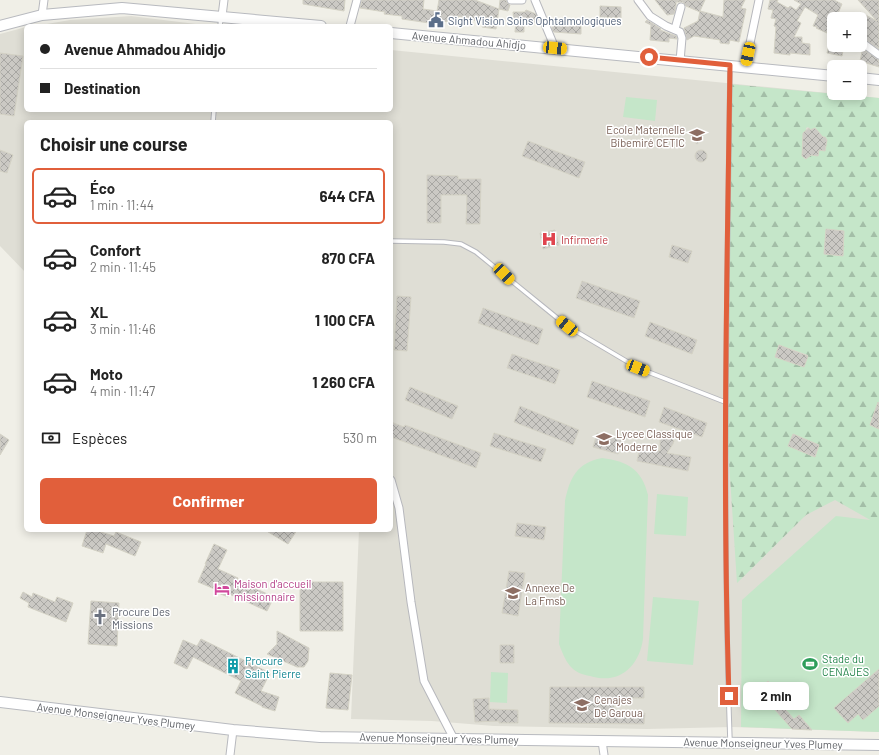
<!DOCTYPE html>
<html lang="fr">
<head>
<meta charset="utf-8">
<style>
	body { margin:0; font-family:Barlow,sans-serif; background:#f6f6f6; color:#222; height:100vh; display:flex; flex-direction:column; font-size:15px; white-space:nowrap }
	* { box-sizing:border-box; margin:0 }
	p { font-size:13px; color:#767676 }
	.icon { flex:none; width:22px; height:22px; fill:none; stroke:currentColor; stroke-width:2; stroke-linecap:round; stroke-linejoin:round }
	.map { position:relative; flex:1; overflow:hidden }
	.details { position:absolute; left:24px; top:120px; width:369px; height:412px; display:flex; flex-direction:column; background:#fff; border-radius:6px; box-shadow:0 2px 10px #0003 }
	.details>* { flex:none }
	.banner { position:absolute; left:24px; top:24px; width:369px; height:88px; border-radius:6px; box-shadow:0 2px 10px #0003; display:grid; align-content:center; height:88px; padding:0 16px; background:#fff }
	.controls { position:absolute; left:827px; top:12px; display:grid; gap:8px }
	.controls a { display:grid; place-items:center; width:40px; height:40px; border-radius:6px; background:#fff; box-shadow:0 2px 10px #0003; font-size:20px }
	.end { position:absolute; width:18px; height:18px; margin:-9px; border:5px solid #e15f3b; background:#fff; box-shadow:0 0 0 2px #fff }
	.from { border-radius:50% }
	.bubble { position:absolute; height:28px; border-radius:6px; background:#fff; box-shadow:0 2px 10px #0003; font-size:13px; font-weight:700; line-height:28px; text-align:center }
	.car { position:absolute; width:12px; height:24px; margin:-12px -6px; border-radius:5px; box-shadow:0 0 3px 1px #0007; background:linear-gradient(#f5c518 24%,#345 0 40%,#f5c518 0 76%,#345 0 86%,#f5c518 0) }
	.banner b { display:flex; align-items:center; gap:14px; height:38px; font-size:15px }
	.banner b+b { border-top:1px solid #e0e0e0 }
	.banner i { width:10px; height:10px; background:#222 }
	ul { padding:0; list-style:none }
	li { display:flex; align-items:center; gap:12px; height:56px; margin:0 8px 6px; padding:0 8px; border:2px solid transparent; border-radius:6px }
	li div { flex:1 }
	li b { display:block; font-size:15px }
	li em { font-style:normal; font-weight:700 }
	li.selected { border-color:#e15f3b }
	li>.icon { width:36px; height:36px; stroke-width:1.5 }
	h2 { padding:0 16px; font-size:18px; line-height:48px }
	.pay { display:flex; align-items:center; gap:10px; height:44px; padding:0 16px; font-size:15px }
	.pay p { margin-inline-start:auto }
	.cta { display:flex; gap:8px; margin-top:auto; padding:8px 16px }
	.cta a { flex:1; height:46px; border-radius:6px; background:#e15f3b; color:#fff; font-size:16px; font-weight:700; line-height:46px; text-align:center }
	.map>svg:first-child { display:block }
</style>
</head>
<body>
<div class="map">
<svg width="879" height="755" viewBox="0 0 879 755">
	<defs>
		<pattern id="forest-firs" width="22" height="20" patternUnits="userSpaceOnUse"><rect width="22" height="20" fill="#c5e6c9"/><path d="M5 1l3.5 6h-7zM16 11l3.5 6h-7z" fill="#a3bea7"/></pattern>
		<pattern id="building-cross-hatch" width="8" height="8" patternUnits="userSpaceOnUse"><rect width="8" height="8" fill="#cbc9c4"/><path d="M0 0l8 8M0 8l8-8" fill="none" stroke="#a8a7a3"/></pattern>
	</defs>
	<rect width="100%" height="100%" fill="#f0efe7"/>
	<path fill="#dfded5" d="M131 16 212 26H35L70 20Z
		M26 27V110H391V50L879 98V732L732 727 647 729 494 726 432 721 351 719 359 530H391V122H26V273L0 246V34Z"/>
	<path fill="url(#forest-firs)" fill-rule="evenodd" d="M728 84 879 98V415L874 413 870 425 879 429V521H872L835 500 806 515 737 583 725 401ZM808 127 811 130 815 128 820 134V138L827 140 825 151 819 150 818 156 811 155 805 159 802 156V151L805 149 806 128ZM826 229 844 231 842 256 824 254ZM779 345 808 355 804 367 775 357ZM793 434 819 445 815 457 789 446Z"/>
	<path fill="#c5e6c9" d="M626 97 657 100 655 121 623 117Z
		M602 458C628 461 642 470 648 495L643 639C639 667 619 685 590 676 583 675 575 672 570 666 565 660 562 652 559 644L565 501C570 477 577 463 602 458Z
		M657 494 688 497 686 536 654 534Z
		M836 516 879 521V732L741 727 742 600Z
		M653 597 699 601 693 665 647 661Z
		M491 672 508 673 507 703 490 702Z"/>
	<path fill="url(#building-cross-hatch)" stroke="#d4d2c5" d="M303 0H345L344 11 303 4Z
		M362 0H424L423 9 437 11 439 0H475L499 9 496 29 482 27 483 23 458 16V21L450 19 449 22 437 20 436 24 402 19V16L384 14 385 12 360 8Z
		M500 0H506L507 3 510 5 508 11 499 9Z
		M655 0H705L700 11 723 17 724 0H745L741 8 746 9 739 42 730 40 729 44 720 43V40L694 36 687 40 684 28 698 21 700 11V12L686 6 683 2H676V6L674 14 667 15Z
		M770 0H778L777 2 788 8 790 6 796 10 801 4 794 0H834L842 4 836 18 832 16 828 23 827 33 816 28 817 27 813 26 818 15 805 7 797 21 801 23 794 37H802V43L810 44V55L790 53V55L774 53 776 27 774 26 776 19 771 18 773 10 768 9Z
		M858 0H879V49L860 36V12L877 21Z
		M600 6 621 7V18L600 17Z
		M526 10 536 14 538 20 537 23 531 21 530 26 524 25V32H515L516 21H514L513 12H525Z
		M553 19 581 21V34L554 32 552 29Z
		M647 20 661 29 660 30 676 36 677 39 669 38V42L650 40 651 25 645 22Z
		M829 45H844L842 56 827 53Z
		M857 45 879 60V67L860 61 862 52 853 50Z
		M0 53 23 56 14 116 0 114Z
		M809 128 810 130 815 128 823 137H825L827 140 825 151 819 150 818 156 811 155 806 159 802 156 803 133Z
		M695 131 701 133 702 137V140L697 144 692 140 691 137 692 133Z
		M528 141 585 162 579 178 522 156Z
		M0 150 13 155 7 173 0 171Z
		M695 156a6 6 0 1 1 12 0a6 6 0 1 1-12 0Z
		M427 175 458 176V179H481L480 224H466L467 195H441V223H427Z
		M826 229 844 231 843 256 824 254Z
		M555 230 559 245 543 249 540 233Z
		M672 245 692 251 688 263 669 257Z
		M582 281 640 301 634 318 576 298Z
		M397 296 411 297 407 351 394 350Z
		M483 308 543 329 538 345 478 323Z
		M650 322 697 340 692 354 645 336Z
		M779 345 808 356 804 367 775 357Z
		M512 354 560 370 555 384 507 368Z
		M592 381 650 401 645 417 587 397Z
		M410 387 458 406 452 419 405 400Z
		M878 402 879 403V429L870 425Z
		M520 406 579 430 573 445 514 422Z
		M664 407 707 423 702 437 659 422Z
		M391 422 404 427 405 425 481 453 476 468 391 437Z
		M668 430 674 441 673 444 667 453 691 457 688 471 637 461 640 447 660 451V439Z
		M494 433 546 449 541 462 490 446Z
		M597 433 622 440 618 454 593 447Z
		M0 434 9 440 0 455Z
		M793 434 819 445 815 457 788 446Z
		M517 523 546 527 544 540 515 536Z
		M87 530H94L114 536 116 532 141 542 135 556 106 544 103 553 82 546Z
		M265 530H297L288 544Z
		M214 544 227 550 218 569 238 578 237 580 274 597 267 611 229 594 228 597 216 592 217 590 198 582 206 564H205Z
		M509 571 525 573 518 616 502 613Z
		M300 582H343V631H300Z
		M23 592 32 597 33 593 55 602 57 597 73 603 66 622 28 607 29 603 20 598Z
		M91 601 119 603 117 646 88 644Z
		M277 631 309 648 308 661 304 667H297L267 654 277 644Z
		M201 639 270 673 261 691 279 697 275 711 262 707V706L235 693 241 681 193 657 187 669 174 663 183 640 197 646Z
		M500 645H514V663H500Z
		M879 669V706L863 720 858 714 848 723 834 708Z
		M330 673 352 675 348 710 326 708Z
		M768 681 780 694 775 698 794 719 799 715 812 730 792 729 769 703 771 701 760 688Z
		M550 687H644V698H614V713H645L644 724 549 723Z
		M489 698V709L518 710V723H499V721L475 722 473 699Z"/>
	<g fill="none" stroke-linecap="round" stroke-linejoin="round">
		<g stroke="#b7b8bd" stroke-width="5.5">
			<path id="service" d="M220 26 221 17
				M730 68C727 292 722 517 730 741
				M213 122 214 110
				M391 241 444 242 461 244 476 252 567 326 638 368 725 402"/>
		</g>
		<g stroke="#b7b8bd" stroke-width="9">
			<path id="minor" d="M511 0H522
				M535 0 555 48
				M638 0 650 16 666 26 680 32 682 38 680 61
				M42 15 44 0
				M222 16 224 0
				M350 26 357 0
				M675 29 681 7
				M860 41 879 55
				M745 67 759 0
				M391 480 399 508 411 602 424 681 454 739
				M602 741 604 755
				M230 755 233 730"/>
		</g>
		<g stroke="#b8babf" stroke-width="12">
			<path id="secondary" d="M0 26 42 15 122 8 321 26
				M391 33 834 76
				M860 78 879 80
				M0 702 233 730 320 737 879 745"/>
		</g>
		<use href="#service" stroke="#fff" stroke-width="3.5"/>
		<use href="#minor" stroke="#fff" stroke-width="7"/>
		<use href="#secondary" stroke="#fff" stroke-width="10"/>
	</g>
	<g fill="none" stroke-linecap="round" stroke-linejoin="round">
		<path stroke="#e15f3b" stroke-width="5" d="M649 57 730 65C727 275 722 485 729 696"/>
	</g>
	<defs>
		<g id="civic-bare" transform="scale(1.2)"><path d="M-.6-6.5H3V-4.5H.6V-3L4-1V1h2V6H-6V1h2V-1L-.6-3ZM-1.2 2.5V6h2.4V2.5Z" fill="#5c6f8a" stroke="#fff" stroke-width="2.5" paint-order="stroke"/></g>
		<g id="school-bare" transform="scale(1.2)"><path d="M0-5L7-2L0 1L-7-2ZM-4 1L0 2.5L4 1V4Q0 6-4 4Z" fill="#8d6e63" stroke="#fff" stroke-width="2.5" paint-order="stroke"/></g>
		<g id="hospital-bare" transform="scale(1.2)"><path d="M-5-5h3v3.5h4V-5h3V5h-3V1.5h-4V5h-3Z" fill="#e0444e" stroke="#fff" stroke-width="2.5" paint-order="stroke"/></g>
		<g id="hotel-bare" transform="scale(1.2)"><path d="M-6-4.5h1.5V1H6V5H4.5V3h-9V5H-6ZM-4 0a1.8 1.8 0 1 1 3.6 0ZM.5 0V-2.5h3Q6-2.5 6 0Z" fill="#d1479c" stroke="#fff" stroke-width="2.5" paint-order="stroke"/></g>
		<g id="university-bare" transform="scale(1.2)"><path d="M0-5L7-2L0 1L-7-2ZM-4 1L0 2.5L4 1V4Q0 6-4 4Z" fill="#8d6e63" stroke="#fff" stroke-width="2.5" paint-order="stroke"/></g>
		<g id="church-bare" transform="scale(1.2)"><path d="M-1.2-6h2.4v3.5h3.3v2.4h-3.3V6h-2.4V-.1h-3.3v-2.4h3.3Z" fill="#6b7280" stroke="#fff" stroke-width="2.5" paint-order="stroke"/></g>
		<g id="stadium-bare" transform="scale(1.2)"><path d="M0-5a6.5 5 0 1 0 0 10a6.5 5 0 1 0 0-10ZM-3.5-1.8h7v3.6h-7Z" fill="#2e9e5b" stroke="#fff" stroke-width="2.5" paint-order="stroke"/></g>
		<g id="building-bare" transform="scale(1.2)"><path d="M-4-6H4V6H1V3H-1V6H-4ZM-2.5-4.3h1.7v1.8h-1.7ZM.8-4.3h1.7v1.8H.8ZM-2.5-1h1.7V.8h-1.7ZM.8-1h1.7V.8H.8Z" fill="#0f9aa8" stroke="#fff" stroke-width="2.5" paint-order="stroke"/></g>
	</defs>
	<g fill-rule="evenodd">
		<use href="#civic-bare" x="436" y="20"/>
		<use href="#school-bare" x="697" y="135"/>
		<use href="#hospital-bare" x="549" y="239"/>
		<use href="#school-bare" x="604" y="439"/>
		<use href="#hotel-bare" x="222" y="589"/>
		<use href="#university-bare" x="513" y="593"/>
		<use href="#church-bare" x="100" y="617"/>
		<use href="#stadium-bare" x="810" y="664"/>
		<use href="#building-bare" x="233" y="666"/>
		<use href="#university-bare" x="582" y="705"/>
	</g>
	<g text-anchor="middle" dominant-baseline="central" stroke-width="3" stroke-linejoin="round" paint-order="stroke">
		<g font-size="11" fill="#4e5e75" stroke="#fff" text-anchor="start">
			<text x="448" y="20">Sight Vision Soins Ophtalmologiques</text>
		</g>
		<g font-size="11" fill="#5e6166" stroke="#fff">
			<text transform="translate(469 40) rotate(5)">Avenue Ahmadou Ahidjo</text>
			<text transform="translate(116 716) rotate(7)">Avenue Monseigneur Yves Plumey</text>
			<text transform="translate(439 738) rotate(1)">Avenue Monseigneur Yves Plumey</text>
			<text transform="translate(763 743) rotate(1)">Avenue Monseigneur Yves Plumey</text>
		</g>
		<g font-size="11" fill="#785e54" stroke="#fff" text-anchor="start">
			<text x="685" y="129" text-anchor="end">Ecole Maternelle<tspan x="685" dy="13">Bibemiré CETIC</tspan></text>
			<text x="616" y="433">Lycee Classique<tspan x="616" dy="13">Moderne</tspan></text>
			<text x="525" y="587">Annexe De<tspan x="525" dy="13">La Fmsb</tspan></text>
			<text x="594" y="699">Cenajes<tspan x="594" dy="13">De Garoua</tspan></text>
		</g>
		<g font-size="11" fill="#be3a42" stroke="#fff" text-anchor="start">
			<text x="561" y="239">Infirmerie</text>
		</g>
		<g font-size="11" fill="#b23c85" stroke="#fff" text-anchor="start">
			<text x="234" y="583">Maison d'accueil<tspan x="234" dy="13">missionnaire</tspan></text>
		</g>
		<g font-size="11" fill="#5b616d" stroke="#fff" text-anchor="start">
			<text x="112" y="611">Procure Des<tspan x="112" dy="13">Missions</tspan></text>
		</g>
		<g font-size="11" fill="#27864d" stroke="#fff" text-anchor="start">
			<text x="822" y="658">Stade du<tspan x="822" dy="13">CENAJES</tspan></text>
		</g>
		<g font-size="11" fill="#0d838f" stroke="#fff" text-anchor="start">
			<text x="245" y="660">Procure<tspan x="245" dy="13">Saint Pierre</tspan></text>
		</g>
	</g>
</svg>
<div class="controls">
<a>+</a>
<a>−</a>
</div>
<i class="end from" style="left:649px;top:57px"></i>
<i class="end" style="left:729px;top:696px"></i>
<div class="bubble" style="left:743px;top:682px;width:66px">2 min</div>
<i class="car" style="left:555px;top:48px;rotate:96deg"></i>
<i class="car" style="left:748px;top:54px;rotate:192deg"></i>
<i class="car" style="left:504px;top:274px;rotate:135deg"></i>
<i class="car" style="left:567px;top:326px;rotate:309deg"></i>
<i class="car" style="left:638px;top:368px;rotate:111deg"></i>
<div class="banner">
<b><i class="from"></i>Avenue Ahmadou Ahidjo</b>
<b><i></i>Destination</b>
</div>
<section class="details">
<h2>Choisir une course</h2>
<ul>
<li class="selected"><svg class="icon" aria-label="car" viewBox="0 0 24 24"><path d="M5 17H2v-5l4-1 3-4h7l3 4 3 1v5h-3M9 17h6M6 11h13"/><circle cx="7" cy="17" r="2"/><circle cx="17" cy="17" r="2"/></svg><div><b>Éco</b><p>1 min · 11:44</p></div><em>644 CFA</em></li>
<li><svg class="icon" aria-label="car" viewBox="0 0 24 24"><path d="M5 17H2v-5l4-1 3-4h7l3 4 3 1v5h-3M9 17h6M6 11h13"/><circle cx="7" cy="17" r="2"/><circle cx="17" cy="17" r="2"/></svg><div><b>Confort</b><p>2 min · 11:45</p></div><em>870 CFA</em></li>
<li><svg class="icon" aria-label="car" viewBox="0 0 24 24"><path d="M5 17H2v-5l4-1 3-4h7l3 4 3 1v5h-3M9 17h6M6 11h13"/><circle cx="7" cy="17" r="2"/><circle cx="17" cy="17" r="2"/></svg><div><b>XL</b><p>3 min · 11:46</p></div><em>1 100 CFA</em></li>
<li><svg class="icon" aria-label="car" viewBox="0 0 24 24"><path d="M5 17H2v-5l4-1 3-4h7l3 4 3 1v5h-3M9 17h6M6 11h13"/><circle cx="7" cy="17" r="2"/><circle cx="17" cy="17" r="2"/></svg><div><b>Moto</b><p>4 min · 11:47</p></div><em>1 260 CFA</em></li>
</ul>
<div class="pay"><svg class="icon" aria-label="cash" viewBox="0 0 24 24"><path d="M3 7h18v10H3z"/><circle cx="12" cy="12" r="2"/></svg>Espèces<p>530 m</p></div>
<div class="cta"><a>Confirmer</a></div>
</section>
</div>
</body>
</html>
